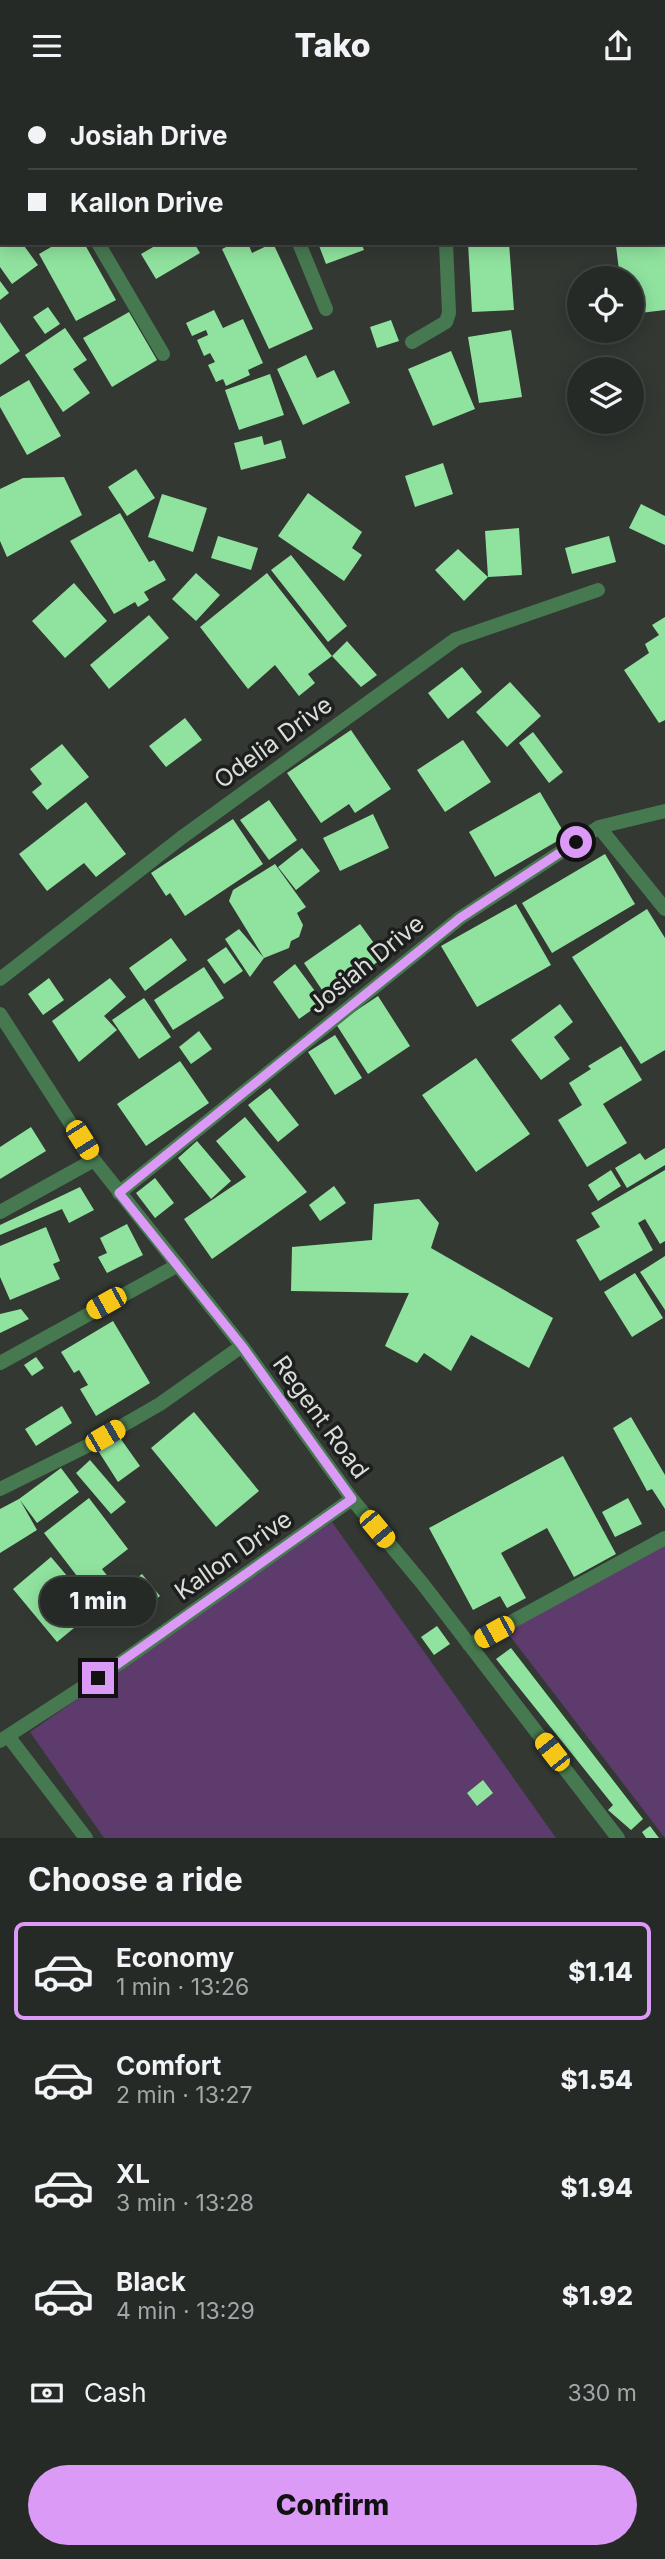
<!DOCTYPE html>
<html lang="en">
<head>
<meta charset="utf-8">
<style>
	body { margin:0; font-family:Inter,sans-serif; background:#323632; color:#f1f3f6; height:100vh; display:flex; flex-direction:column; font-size:26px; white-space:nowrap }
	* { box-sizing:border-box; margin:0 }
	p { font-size:23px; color:#a4a7a7 }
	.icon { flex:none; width:38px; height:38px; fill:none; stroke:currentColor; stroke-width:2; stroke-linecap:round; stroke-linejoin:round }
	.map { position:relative; height:1747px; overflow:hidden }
	.side { display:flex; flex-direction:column; background:#262a26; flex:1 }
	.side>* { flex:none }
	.guide { position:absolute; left:0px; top:0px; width:665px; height:154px; box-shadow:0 4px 18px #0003,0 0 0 2px #424643; display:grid; align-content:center; height:154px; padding:0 28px; background:#262a26 }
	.fabs { position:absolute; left:567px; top:175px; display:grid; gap:14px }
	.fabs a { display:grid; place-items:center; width:77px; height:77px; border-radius:50%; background:#262a26; box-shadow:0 4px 18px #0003,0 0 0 2px #424643; font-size:35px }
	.end { position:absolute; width:32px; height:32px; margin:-16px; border:9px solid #da9af6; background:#111; box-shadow:0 0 0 4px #111 }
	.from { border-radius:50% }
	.bubble { position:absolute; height:49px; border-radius:24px; background:#262a26; box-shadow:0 4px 18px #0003,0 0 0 2px #424643; font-size:23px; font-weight:800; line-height:49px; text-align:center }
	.car { position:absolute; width:21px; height:42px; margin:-21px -10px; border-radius:9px; box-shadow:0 0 5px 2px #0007; background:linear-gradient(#f5c518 24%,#345 0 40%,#f5c518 0 76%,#345 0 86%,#f5c518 0) }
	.guide b { display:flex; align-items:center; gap:24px; height:66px; font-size:26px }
	.guide b+b { border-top:2px solid #424643 }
	.guide i { width:18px; height:18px; background:#f1f3f6 }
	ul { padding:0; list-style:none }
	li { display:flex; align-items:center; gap:21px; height:98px; margin:0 14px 10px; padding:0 14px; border:4px solid transparent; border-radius:10px }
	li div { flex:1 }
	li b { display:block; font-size:26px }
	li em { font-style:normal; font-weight:800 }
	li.selected { border-color:#da9af6 }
	li>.icon { width:63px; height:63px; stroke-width:1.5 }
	h2 { padding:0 28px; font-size:32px; line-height:84px }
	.pay { display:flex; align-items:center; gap:18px; height:77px; padding:0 28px; font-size:26px }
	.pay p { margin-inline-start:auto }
	.button { display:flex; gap:14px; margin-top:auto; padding:14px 28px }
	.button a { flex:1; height:80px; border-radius:42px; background:#da9af6; color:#111; font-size:28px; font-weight:800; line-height:80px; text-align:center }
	header { display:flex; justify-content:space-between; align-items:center; height:91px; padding:0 28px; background:#262a26; font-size:32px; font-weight:800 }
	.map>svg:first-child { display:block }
</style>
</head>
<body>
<header><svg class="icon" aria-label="menu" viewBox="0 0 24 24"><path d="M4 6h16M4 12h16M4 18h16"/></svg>Tako<svg class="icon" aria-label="share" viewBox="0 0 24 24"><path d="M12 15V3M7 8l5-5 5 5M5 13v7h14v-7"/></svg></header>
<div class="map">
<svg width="665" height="1747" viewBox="0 0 665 1747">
	<rect width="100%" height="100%" fill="#333833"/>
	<path fill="#5d3b6c" d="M332 1431 556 1747H104L30 1641Z
		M665 1442V1747L500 1532Z"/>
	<path fill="#90e39e" d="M3 152H22L38 174 12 193 0 176V154Z
		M58 152H84L116 209 76 230 39 163Z
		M160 152H194L200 162 156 188 141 163Z
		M234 152H248L252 162 273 152 313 238 269 258 222 158Z
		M318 152H361L364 159 326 173Z
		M468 152H509L514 219 472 221Z
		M643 152H665V219L632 223V187H620L616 155Z
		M0 190 9 202 0 209Z
		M48 216 60 233 45 243 33 226Z
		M214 219 223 237 243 228 263 272 248 279 250 284 226 295 223 288 216 291 208 274 215 271 210 262 204 265 197 249 208 244 206 239 192 245 186 232Z
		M129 221 157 269 112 296 83 247Z
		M391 229 399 250 377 257 370 236Z
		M0 231 20 260 0 274Z
		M65 237 87 269 73 278 90 302 63 321 25 264Z
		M511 239 522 306 479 312 468 246Z
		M451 260 475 318 433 335 408 278Z
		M306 264 317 287 334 279 350 312 303 334 277 278Z
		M270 283 284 324 239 339 225 299Z
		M29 289 61 345 27 364 0 316V306Z
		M262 345 264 354 281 349 286 367 241 379 234 352Z
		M443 372 453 403 415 416 405 385Z
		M136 378 155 407 127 425 108 396Z
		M64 386 82 424 7 466 0 450V398L23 387Z
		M308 402 362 441 352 457 362 464 344 490 278 445Z
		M162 403 207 417 193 461 148 446Z
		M641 413 665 425V454L629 437Z
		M120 422 149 471 154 469 166 489 144 501 149 509 138 516 135 511 114 523 70 450Z
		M519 437 522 484 488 486 485 440Z
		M218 445 258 457 251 479 211 467Z
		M609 445 616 471 572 483 565 457Z
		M458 458 488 486 464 510 435 479Z
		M291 464 347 535 328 551 271 479Z
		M196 482 220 504 196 530 172 508Z
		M267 482 332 565 308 583 315 592 299 605 275 574 248 598 200 536Z
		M74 492 107 530 65 567 32 530Z
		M149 524 169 547 109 598 90 574Z
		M665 526V629L659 632 624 579 649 562 645 553 659 544 652 534Z
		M347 550 377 584 361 596 332 565Z
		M462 576 482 601 448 628 428 602Z
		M510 591 541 625 507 656 476 621Z
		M185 627 202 649 166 676 149 655Z
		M351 639 391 698 355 722 349 713 321 732 287 682Z
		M533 641 563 681 549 692 519 652Z
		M463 649 491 691 445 721 417 679Z
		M62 653 89 686 47 719 32 701 42 693 30 678Z
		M540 701 566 745 495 786 469 741Z
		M269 709 297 749 269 769 240 729Z
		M86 711 126 763 96 786 84 772 47 800 19 763Z
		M373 723 389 757 340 780 323 747Z
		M233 728 263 773 185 825 170 802 166 805 151 782Z
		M302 757 320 780 296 799 278 776Z
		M605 763 635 813 552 862 522 812Z
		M275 773 306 816 297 822 303 834 299 846 291 850 289 857 264 867 250 886 225 848 239 838 264 867 229 810 233 799Z
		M516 813 551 874 477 916 441 855Z
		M647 818 665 847V959L641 973 572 866Z
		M360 833 384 866 328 908 304 872Z
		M171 847 187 869 145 900 129 877Z
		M226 856 243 880 224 893 207 869Z
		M295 873 323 911 299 928 273 891Z
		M204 876 224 907 173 939 154 909Z
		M49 887 64 909 43 924 28 903Z
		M110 887 126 906 104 925 117 939 79 971 52 930Z
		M378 905 410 955 368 983 336 933Z
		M144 907 171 946 139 968 112 929Z
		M560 913 573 931 554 946 570 968 541 989 511 949Z
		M199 940 212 958 191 973 179 956Z
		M335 944 362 987 335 1004 308 961Z
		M621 955 642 989 603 1013 627 1052 587 1076 558 1029 582 1014 569 992 591 978 588 975Z
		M476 967 530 1043 476 1081 422 1004Z
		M180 970 209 1012 146 1055 117 1013Z
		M270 997 299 1034 278 1051 248 1014Z
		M245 1026 307 1101 212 1168 184 1128 246 1086 216 1050Z
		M31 1036 46 1060 0 1088V1056Z
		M197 1050 231 1090 211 1108 178 1067Z
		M665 1057V1074L627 1097 615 1077 640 1062 645 1069Z
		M611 1079 621 1095 598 1110 588 1094Z
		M665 1079V1150L660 1153 645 1128 638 1132 653 1159 600 1190 576 1149 600 1136 591 1122Z
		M155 1087 174 1112 155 1127 136 1102Z
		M334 1095 346 1112 320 1130 309 1114Z
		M80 1096 94 1119 69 1132 62 1118 0 1144V1134Z
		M419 1108 439 1132 431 1157 553 1227 529 1277 471 1244 451 1280 424 1262 417 1272 385 1255 409 1202 291 1200 292 1156 372 1149 374 1113Z
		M127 1133 143 1164 107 1182 98 1166 107 1162 100 1147Z
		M46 1136 60 1170 53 1173 60 1188 10 1209 0 1186V1155Z
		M665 1165V1219L640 1181Z
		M635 1182 663 1227 632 1246 604 1201Z
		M21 1218 29 1228 0 1242V1223Z
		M113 1230 150 1292 96 1325 80 1298 88 1294 79 1279 74 1282 61 1261Z
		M36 1266 44 1277 32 1285 24 1274Z
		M62 1315 72 1332 36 1355 25 1338Z
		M194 1321 259 1400 216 1436 151 1357Z
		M631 1326 665 1384V1418L652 1398 647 1400 613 1337Z
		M118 1344 140 1375 118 1391 97 1358Z
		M563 1365 616 1463 574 1486 547 1437 501 1462 526 1507 507 1517 500 1505 473 1519 429 1437Z
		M90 1369 126 1411 111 1423 76 1382Z
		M61 1377 79 1401 37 1432 20 1409 37 1439 0 1462V1418L19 1408Z
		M89 1407 128 1458 102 1478 109 1487 90 1502 44 1442Z
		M628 1407 642 1433 615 1446 602 1421Z
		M51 1466 96 1519 57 1551 13 1498Z
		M142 1483 160 1505 122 1535 104 1512Z
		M437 1535 450 1553 434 1564 421 1546Z
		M511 1557 643 1728 631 1739 608 1719 613 1714 496 1568Z
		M483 1689 493 1702 477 1715 467 1702Z
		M650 1735 659 1747H646L642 1741Z"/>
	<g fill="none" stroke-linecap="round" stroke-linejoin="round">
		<path stroke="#477950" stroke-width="14" d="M231 0V2
			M125 2 126 0
			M461 2V0
			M0 33 2 39
			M0 123 2 122
			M98 152 163 263
			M299 152 326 218
			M412 251 446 231 449 222 446 152
			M599 736 665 818
			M0 888 181 747 456 548 598 499
			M0 923 94 1069 242 1255 352 1408 422 1492 618 1747
			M119 1102 460 827 599 736 665 720
			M0 1121 94 1069
			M0 1272 178 1174
			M0 1398 87 1355 160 1313 242 1255
			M469 1554 665 1447
			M8 1645 86 1747
			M0 1650 120 1572 352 1408"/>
	</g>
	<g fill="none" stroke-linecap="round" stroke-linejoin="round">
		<path stroke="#da9af6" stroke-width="9" d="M98 1587 352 1408 242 1255 119 1102 460 827 576 751"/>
	</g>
	<g text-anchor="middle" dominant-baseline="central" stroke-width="7" stroke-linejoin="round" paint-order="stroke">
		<g font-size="24" fill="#daddda" stroke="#1c1f1d">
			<text transform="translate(273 651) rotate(-36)">Odelia Drive</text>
			<text transform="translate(366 873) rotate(-39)">Josiah Drive</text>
			<text transform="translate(321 1326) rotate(54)">Regent Road</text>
			<text transform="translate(233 1464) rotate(-35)">Kallon Drive</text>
		</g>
	</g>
</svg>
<div class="fabs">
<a><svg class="icon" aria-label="locate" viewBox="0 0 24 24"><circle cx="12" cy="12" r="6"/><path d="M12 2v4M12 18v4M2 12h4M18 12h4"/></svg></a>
<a><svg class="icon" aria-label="layers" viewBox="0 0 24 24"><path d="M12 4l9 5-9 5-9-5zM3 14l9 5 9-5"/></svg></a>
</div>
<i class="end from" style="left:576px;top:751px"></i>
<i class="end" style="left:98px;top:1587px"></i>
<div class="bubble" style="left:40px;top:1486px;width:116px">1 min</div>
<i class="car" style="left:82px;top:1049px;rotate:148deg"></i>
<i class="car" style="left:106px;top:1212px;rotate:241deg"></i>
<i class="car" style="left:105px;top:1345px;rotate:60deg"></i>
<i class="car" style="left:377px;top:1438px;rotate:140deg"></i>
<i class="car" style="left:494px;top:1541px;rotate:241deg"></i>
<i class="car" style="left:552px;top:1661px;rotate:322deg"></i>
<div class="guide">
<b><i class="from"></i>Josiah Drive</b>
<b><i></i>Kallon Drive</b>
</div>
</div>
<section class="side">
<h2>Choose a ride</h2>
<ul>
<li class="selected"><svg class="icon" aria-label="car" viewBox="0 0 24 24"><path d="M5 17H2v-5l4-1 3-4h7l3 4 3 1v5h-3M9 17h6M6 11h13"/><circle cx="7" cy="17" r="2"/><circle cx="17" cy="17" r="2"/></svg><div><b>Economy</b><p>1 min · 13:26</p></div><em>$1.14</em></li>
<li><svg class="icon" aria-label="car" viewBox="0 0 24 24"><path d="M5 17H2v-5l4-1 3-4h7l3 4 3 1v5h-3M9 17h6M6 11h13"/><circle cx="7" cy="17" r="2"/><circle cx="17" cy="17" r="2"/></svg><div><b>Comfort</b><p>2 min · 13:27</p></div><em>$1.54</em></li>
<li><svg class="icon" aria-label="car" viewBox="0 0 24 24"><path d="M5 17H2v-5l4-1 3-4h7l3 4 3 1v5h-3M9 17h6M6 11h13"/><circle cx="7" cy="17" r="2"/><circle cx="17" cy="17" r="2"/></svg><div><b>XL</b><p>3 min · 13:28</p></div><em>$1.94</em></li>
<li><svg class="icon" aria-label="car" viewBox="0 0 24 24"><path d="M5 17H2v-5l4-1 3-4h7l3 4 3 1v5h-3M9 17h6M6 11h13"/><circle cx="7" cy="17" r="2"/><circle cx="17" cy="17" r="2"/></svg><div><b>Black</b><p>4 min · 13:29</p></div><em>$1.92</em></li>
</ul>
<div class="pay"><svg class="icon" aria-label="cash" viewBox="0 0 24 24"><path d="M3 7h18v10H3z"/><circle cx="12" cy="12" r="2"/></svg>Cash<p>330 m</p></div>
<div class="button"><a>Confirm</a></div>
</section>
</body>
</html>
